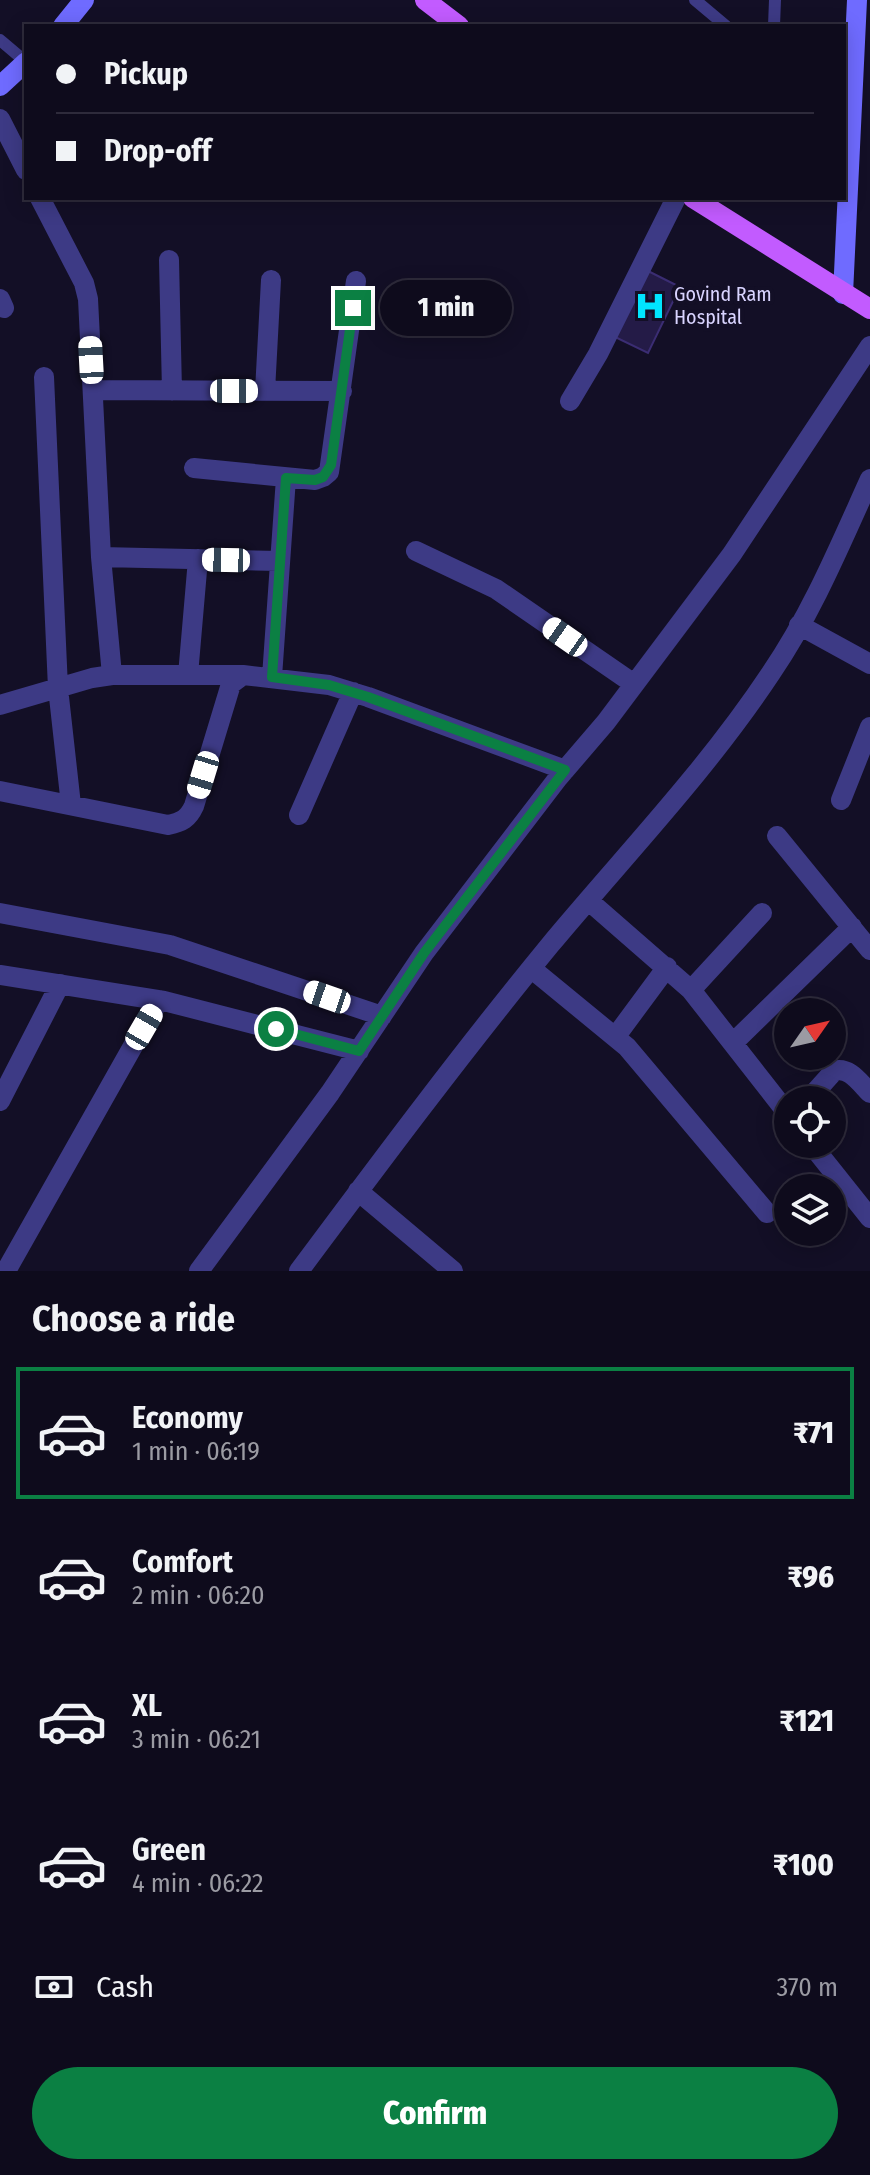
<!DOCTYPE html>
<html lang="en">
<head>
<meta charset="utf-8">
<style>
	body { margin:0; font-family:"Fira Sans Condensed",sans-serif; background:#171425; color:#f1f3f6; height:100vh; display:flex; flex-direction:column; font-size:30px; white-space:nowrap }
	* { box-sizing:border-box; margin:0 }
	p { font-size:26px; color:#9b9ba3 }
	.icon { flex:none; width:44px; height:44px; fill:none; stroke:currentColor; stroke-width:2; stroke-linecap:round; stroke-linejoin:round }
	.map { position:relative; height:1271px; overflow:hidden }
	.panel { display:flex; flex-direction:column; background:#0e0b1c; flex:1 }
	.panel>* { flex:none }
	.hud { position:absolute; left:24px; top:24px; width:822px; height:176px; border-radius:0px; box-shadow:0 4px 20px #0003,0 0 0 2px #2e2b3b; display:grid; align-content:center; height:176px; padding:0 32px; background:#0e0b1c }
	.needle { width:52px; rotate:56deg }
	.controls { position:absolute; left:774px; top:998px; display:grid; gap:16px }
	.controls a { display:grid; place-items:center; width:72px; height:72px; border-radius:50%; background:#0e0b1c; box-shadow:0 4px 20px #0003,0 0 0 2px #2e2b3b; font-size:40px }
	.end { position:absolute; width:36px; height:36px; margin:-18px; border:10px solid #0b8043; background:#fff; box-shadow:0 0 0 4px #fff }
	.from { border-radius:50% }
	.bubble { position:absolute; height:56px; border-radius:28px; background:#0e0b1c; box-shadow:0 4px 20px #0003,0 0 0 2px #2e2b3b; font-size:26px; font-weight:800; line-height:56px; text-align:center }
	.car { position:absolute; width:24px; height:48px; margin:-24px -12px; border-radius:10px; box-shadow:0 0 6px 2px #0007; background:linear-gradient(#fff 24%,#345 0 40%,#fff 0 76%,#345 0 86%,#fff 0) }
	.hud b { display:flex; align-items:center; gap:28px; height:76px; font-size:30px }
	.hud b+b { border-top:2px solid #2e2b3b }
	.hud i { width:20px; height:20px; background:#f1f3f6 }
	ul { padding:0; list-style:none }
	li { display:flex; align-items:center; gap:24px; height:132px; margin:0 16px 12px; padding:0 16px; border:4px solid transparent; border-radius:0px }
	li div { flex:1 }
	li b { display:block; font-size:30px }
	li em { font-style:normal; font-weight:800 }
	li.on { border-color:#0b8043 }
	li>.icon { width:72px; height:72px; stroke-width:1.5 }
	h2 { padding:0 32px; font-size:36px; line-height:96px }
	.pay { display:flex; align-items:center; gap:20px; height:88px; padding:0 32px; font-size:30px }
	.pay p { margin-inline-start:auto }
	.button { display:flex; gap:16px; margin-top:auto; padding:16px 32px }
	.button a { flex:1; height:92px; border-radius:48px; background:#0b8043; color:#fff; font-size:32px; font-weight:800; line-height:92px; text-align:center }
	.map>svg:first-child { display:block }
</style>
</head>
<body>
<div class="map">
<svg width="870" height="1271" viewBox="0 0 870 1271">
	<rect width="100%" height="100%" fill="#130f26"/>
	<path fill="#241b47" stroke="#3b2d73" stroke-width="2" d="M646 270 680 287 648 353 613 336Z"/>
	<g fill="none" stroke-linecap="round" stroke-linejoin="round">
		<path stroke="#3d3a85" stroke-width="12" d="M695 0 726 26
			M774 26 775 0
			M0 40 26 62"/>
		<path stroke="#3d3a85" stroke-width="20" d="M0 119 26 170
			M40 198 84 283 88 299 101 557 112 675
			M169 260 172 391
			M0 299 4 308
			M44 377 58 688 71 805
			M93 390 342 391
			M265 391 271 280
			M570 401 598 354 676 198
			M194 468 315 480 323 477 329 472 356 281
			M416 551 496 589 634 684
			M101 557 280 561
			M799 625 870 664
			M188 675 198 559
			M272 677 286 478
			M0 705 92 678 112 675H243
			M0 791 168 825C182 822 188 819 194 806L231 684 243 675 329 685 368 697 565 770
			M841 800 870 727
			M299 815 353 692
			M777 836 870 950
			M589 901 691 990 788 1114
			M0 913 170 945 382 1016
			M532 969 627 1047 767 1213
			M0 975 164 1001 359 1051
			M691 990 762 913
			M616 1036 667 967
			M733 1043 852 927
			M808 1100 834 1071C849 1066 860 1083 870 1093
			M0 1101 60 984
			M811 1144 870 1218
			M358 1191 453 1271
			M6 1271 159 1000
			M199 1271 330 1093 424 953 558 778 606 722 732 554 870 346
			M299 1271C381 1161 463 1051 550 945 625 855 706 771 771 673 812 613 840 545 870 479"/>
		<path stroke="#6f6bff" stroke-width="20" d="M63 26 84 0
			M0 86 26 62
			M843 294 857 0"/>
		<path stroke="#c25bff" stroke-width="20" d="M425 0 459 26
			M693 198 870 309"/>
	</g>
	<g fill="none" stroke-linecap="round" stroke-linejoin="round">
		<path stroke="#0b8043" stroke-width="10" d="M276 1029 359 1051 424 953 565 770 368 697 329 685 272 677 286 478 315 480 323 477 331 465 353 308"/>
	</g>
	<defs>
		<g id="hospital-bare" transform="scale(2.4)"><path d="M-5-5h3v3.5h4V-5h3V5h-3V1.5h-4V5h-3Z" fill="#00e5ff" stroke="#130f26" stroke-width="2.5" paint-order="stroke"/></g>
	</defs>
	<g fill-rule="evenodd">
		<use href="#hospital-bare" x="650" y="306"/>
	</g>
	<g text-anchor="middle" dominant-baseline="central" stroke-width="8" stroke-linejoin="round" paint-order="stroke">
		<g font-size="20" fill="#d9d4ff" stroke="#130f26" text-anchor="start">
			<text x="674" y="294">Govind Ram<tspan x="674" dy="23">Hospital</tspan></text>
		</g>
	</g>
</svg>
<div class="controls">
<a><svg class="needle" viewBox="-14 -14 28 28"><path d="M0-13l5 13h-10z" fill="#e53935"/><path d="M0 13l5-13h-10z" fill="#9b9ba3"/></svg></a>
<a><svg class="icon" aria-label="locate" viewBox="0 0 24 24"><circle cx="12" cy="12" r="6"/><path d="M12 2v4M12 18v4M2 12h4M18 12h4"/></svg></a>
<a><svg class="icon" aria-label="layers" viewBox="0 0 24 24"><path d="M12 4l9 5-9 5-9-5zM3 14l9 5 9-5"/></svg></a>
</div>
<i class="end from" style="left:276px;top:1029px"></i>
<i class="end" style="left:353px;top:308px"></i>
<div class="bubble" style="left:380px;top:280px;width:132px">1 min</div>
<i class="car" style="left:91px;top:360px;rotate:357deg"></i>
<i class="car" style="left:234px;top:391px;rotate:90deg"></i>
<i class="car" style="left:226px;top:560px;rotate:271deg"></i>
<i class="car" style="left:565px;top:637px;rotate:305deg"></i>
<i class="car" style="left:203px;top:775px;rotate:197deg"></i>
<i class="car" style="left:327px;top:997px;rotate:289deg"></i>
<i class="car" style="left:144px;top:1027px;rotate:30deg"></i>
<div class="hud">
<b><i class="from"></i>Pickup</b>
<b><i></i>Drop-off</b>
</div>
</div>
<section class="panel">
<h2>Choose a ride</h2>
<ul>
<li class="on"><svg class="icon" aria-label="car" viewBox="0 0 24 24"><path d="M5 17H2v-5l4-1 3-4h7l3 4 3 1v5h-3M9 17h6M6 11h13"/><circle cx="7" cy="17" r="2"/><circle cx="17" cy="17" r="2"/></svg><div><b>Economy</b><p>1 min · 06:19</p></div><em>₹71</em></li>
<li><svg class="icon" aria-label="car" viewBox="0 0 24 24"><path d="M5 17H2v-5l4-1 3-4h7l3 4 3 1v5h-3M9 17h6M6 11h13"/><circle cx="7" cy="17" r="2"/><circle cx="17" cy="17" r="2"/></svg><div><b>Comfort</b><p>2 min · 06:20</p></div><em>₹96</em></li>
<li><svg class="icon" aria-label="car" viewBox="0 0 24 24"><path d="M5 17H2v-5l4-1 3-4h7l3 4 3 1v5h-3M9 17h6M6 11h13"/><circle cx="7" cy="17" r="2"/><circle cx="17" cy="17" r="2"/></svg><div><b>XL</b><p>3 min · 06:21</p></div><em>₹121</em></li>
<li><svg class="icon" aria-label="car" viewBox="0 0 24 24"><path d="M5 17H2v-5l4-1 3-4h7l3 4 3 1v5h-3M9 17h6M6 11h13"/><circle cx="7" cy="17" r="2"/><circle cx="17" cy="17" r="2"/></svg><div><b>Green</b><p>4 min · 06:22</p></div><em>₹100</em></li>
</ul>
<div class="pay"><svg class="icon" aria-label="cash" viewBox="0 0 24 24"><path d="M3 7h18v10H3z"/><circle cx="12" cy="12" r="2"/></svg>Cash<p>370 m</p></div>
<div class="button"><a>Confirm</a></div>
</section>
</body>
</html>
